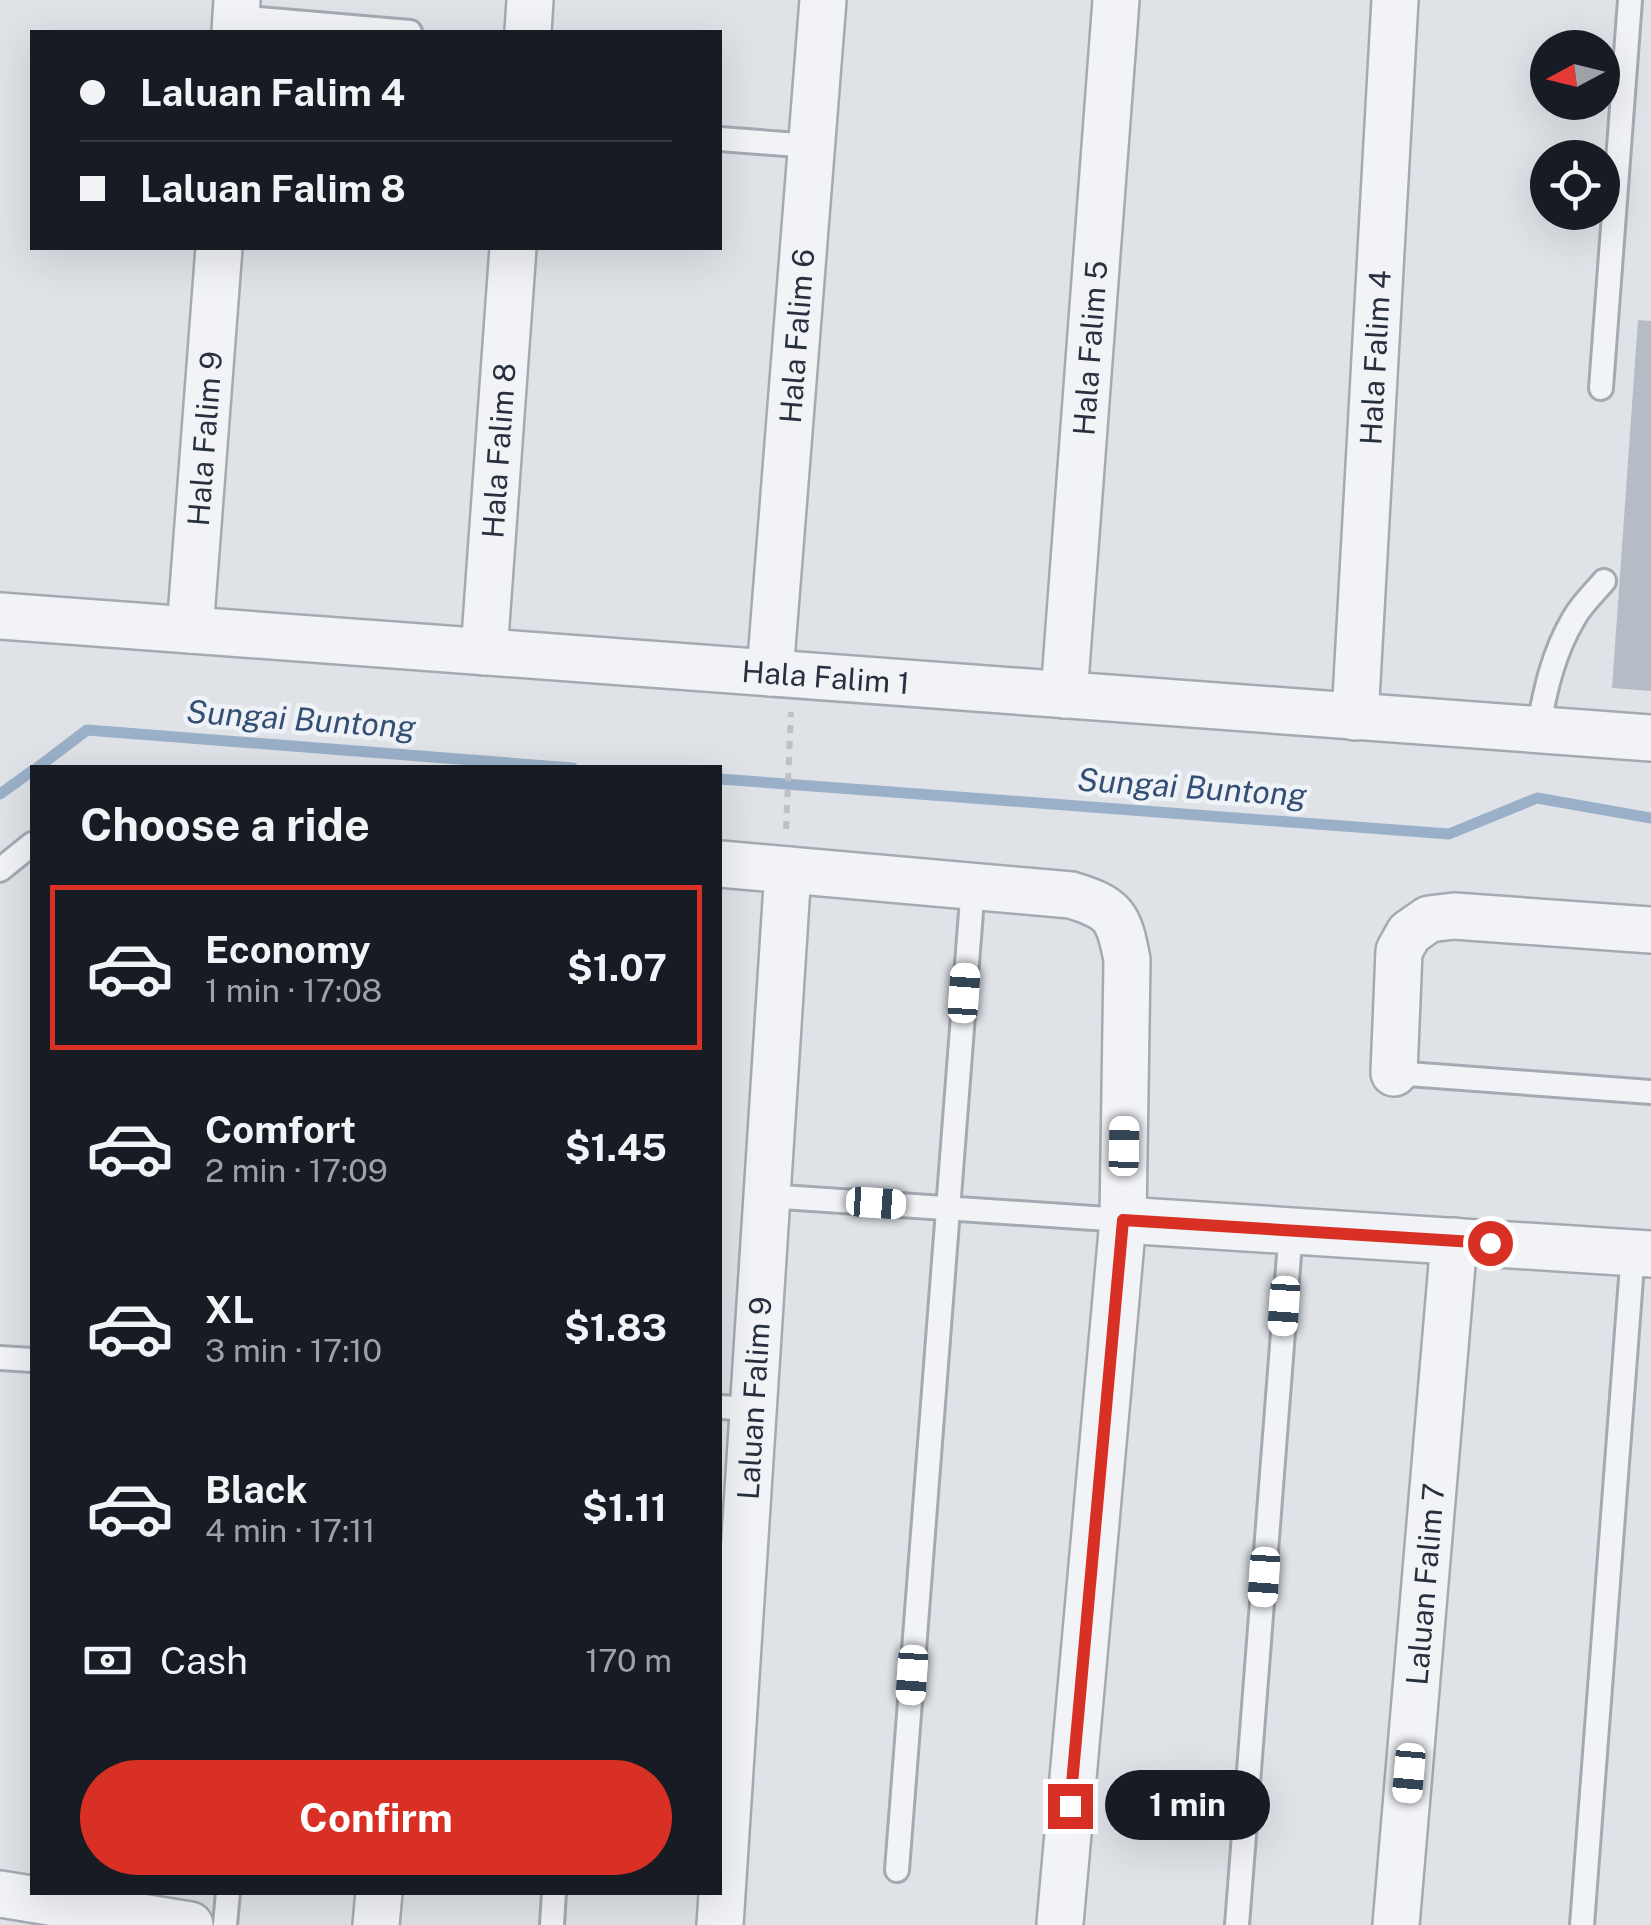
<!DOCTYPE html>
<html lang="en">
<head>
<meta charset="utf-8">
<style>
	body { margin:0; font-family:"Public Sans",sans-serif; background:#242831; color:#f1f3f6; height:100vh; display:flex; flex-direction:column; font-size:38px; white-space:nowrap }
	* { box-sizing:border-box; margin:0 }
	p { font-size:32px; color:#9ea1a6 }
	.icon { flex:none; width:55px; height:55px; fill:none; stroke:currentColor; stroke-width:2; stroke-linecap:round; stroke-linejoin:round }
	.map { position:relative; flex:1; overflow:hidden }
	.drawer { position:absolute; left:30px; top:765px; width:692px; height:1130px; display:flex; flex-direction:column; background:#171b24; border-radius:0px; box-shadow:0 10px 40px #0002 }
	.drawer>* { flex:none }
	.hud { position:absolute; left:30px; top:30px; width:692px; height:220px; border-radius:0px; box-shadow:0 10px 40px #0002; display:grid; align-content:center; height:220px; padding:0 50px; background:#171b24 }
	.needle { width:65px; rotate:263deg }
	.controls { position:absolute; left:1530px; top:30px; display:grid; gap:20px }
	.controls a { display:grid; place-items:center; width:90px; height:90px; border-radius:50%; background:#171b24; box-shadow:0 10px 40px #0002; font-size:50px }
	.end { position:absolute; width:45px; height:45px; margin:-22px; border:12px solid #d93025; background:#fff; box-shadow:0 0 0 5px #fff }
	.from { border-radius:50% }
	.bubble { position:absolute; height:70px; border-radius:35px; background:#171b24; box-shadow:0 10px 40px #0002; font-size:32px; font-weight:700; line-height:70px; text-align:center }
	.car { position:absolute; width:30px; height:60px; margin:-30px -15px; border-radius:12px; box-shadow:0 0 8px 2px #0007; background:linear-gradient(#fff 24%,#345 0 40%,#fff 0 76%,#345 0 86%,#fff 0) }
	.hud b { display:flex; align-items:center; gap:35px; height:95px; font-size:38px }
	.hud b+b { border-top:2px solid #363941 }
	.hud i { width:25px; height:25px; background:#f1f3f6 }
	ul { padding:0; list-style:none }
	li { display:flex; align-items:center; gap:30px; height:165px; margin:0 20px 15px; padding:0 30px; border:5px solid transparent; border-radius:0px }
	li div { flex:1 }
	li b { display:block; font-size:38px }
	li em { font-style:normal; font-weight:700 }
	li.on { border-color:#d93025 }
	li>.icon { width:90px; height:90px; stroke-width:1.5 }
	h2 { padding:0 50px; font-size:45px; line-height:120px }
	.pay { display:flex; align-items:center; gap:25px; height:110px; padding:0 50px; font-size:38px }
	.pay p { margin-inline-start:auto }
	.action { display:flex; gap:20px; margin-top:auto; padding:20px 50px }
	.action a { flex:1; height:115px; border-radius:60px; background:#d93025; color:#fff; font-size:40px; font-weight:700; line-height:115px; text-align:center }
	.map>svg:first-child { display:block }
</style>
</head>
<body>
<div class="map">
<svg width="1651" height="1925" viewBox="0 0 1651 1925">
	<rect width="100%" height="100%" fill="#dfe3e8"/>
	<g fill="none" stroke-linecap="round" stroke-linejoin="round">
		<path stroke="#9ab0c8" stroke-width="11" d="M37 768 87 730 573 768
			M720 779 1449 834 1537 798 1651 818
			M0 794 32 771"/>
	</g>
	<path fill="#b6bcc5" d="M1638 320 1651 321V691L1612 688Z"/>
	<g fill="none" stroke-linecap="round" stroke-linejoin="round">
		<g stroke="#a4aab2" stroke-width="28">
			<path id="lane" d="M236 17 410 32
				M720 139 811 146
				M1601 388 1630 0
				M1538 730C1545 691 1553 653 1574 618 1582 604 1594 593 1604 581
				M0 870 32 844
				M1394 1073 1651 1092
				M767 1196 1123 1220
				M0 1358 32 1360
				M720 1407 753 1409
				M897 1870 973 886
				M225 1925 228 1892
				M552 1925 554 1892
				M1237 1925 1291 1229
				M1582 1925 1633 1252"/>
		</g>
		<g stroke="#a4aab2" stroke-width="50">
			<g id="street">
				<path d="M235 32 237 0"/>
				<path d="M528 32 530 0"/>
				<path id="s1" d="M0 616 1651 738"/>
				<path id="s2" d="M190 630 219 248"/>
				<path id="s3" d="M484 652 513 248"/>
				<path id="s4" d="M770 673 823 0"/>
				<path id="s5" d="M1064 695 1116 0"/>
				<path id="s6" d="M1355 717 1395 0"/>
				<path d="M720 864 1071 895C1114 908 1119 916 1127 960L1123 1220 1060 1923"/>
				<path d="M1394 1073 1399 951 1409 933 1429 919 1454 916 1651 930"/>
				<path d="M1123 1220 1651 1254"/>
				<path d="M0 1894 190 1925"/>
				<path d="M376 1925 379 1892"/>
				<path id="s7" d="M720 1925 788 870"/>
				<path id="s8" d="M1396 1925 1454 1241"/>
			</g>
		</g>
		<path stroke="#bdc0c7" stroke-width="6" stroke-dasharray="8 8" stroke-linecap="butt" d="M786 829 791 712"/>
		<use href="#lane" stroke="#f2f3f7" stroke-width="22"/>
		<use href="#street" stroke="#f2f3f7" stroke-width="45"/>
	</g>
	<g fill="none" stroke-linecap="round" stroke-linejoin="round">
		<path stroke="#d93025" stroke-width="12" d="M1070 1806 1123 1220 1490 1243"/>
	</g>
	<g text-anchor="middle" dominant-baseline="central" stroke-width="9" stroke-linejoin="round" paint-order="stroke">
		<g font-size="30" fill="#28303f" stroke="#eff2f6">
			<text stroke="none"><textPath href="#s4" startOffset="338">Hala Falim 6</textPath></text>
			<text stroke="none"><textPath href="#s5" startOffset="348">Hala Falim 5</textPath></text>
			<text stroke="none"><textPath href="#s6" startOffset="360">Hala Falim 4</textPath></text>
			<text stroke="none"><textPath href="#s2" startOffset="192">Hala Falim 9</textPath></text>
			<text stroke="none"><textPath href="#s3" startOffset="202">Hala Falim 8</textPath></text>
			<text stroke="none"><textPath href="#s1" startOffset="828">Hala Falim 1</textPath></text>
			<text stroke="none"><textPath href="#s7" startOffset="528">Laluan Falim 9</textPath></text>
			<text stroke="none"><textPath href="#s8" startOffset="342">Laluan Falim 7</textPath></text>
		</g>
		<g font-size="32" font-style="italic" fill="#334f73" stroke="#eff2f6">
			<text transform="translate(301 719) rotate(4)">Sungai Buntong</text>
			<text transform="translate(1192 787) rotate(4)">Sungai Buntong</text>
		</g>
	</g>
</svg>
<div class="controls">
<a><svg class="needle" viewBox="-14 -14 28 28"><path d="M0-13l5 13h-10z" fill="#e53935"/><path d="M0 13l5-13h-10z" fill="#9ea1a6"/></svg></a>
<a><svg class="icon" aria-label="locate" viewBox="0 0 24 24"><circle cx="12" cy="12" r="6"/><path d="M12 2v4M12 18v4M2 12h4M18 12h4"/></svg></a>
</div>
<i class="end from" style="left:1490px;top:1243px"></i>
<i class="end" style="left:1070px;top:1806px"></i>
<div class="bubble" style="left:1105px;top:1770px;width:165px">1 min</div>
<i class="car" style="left:964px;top:993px;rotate:4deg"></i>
<i class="car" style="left:1124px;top:1146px;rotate:1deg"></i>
<i class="car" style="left:876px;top:1203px;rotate:94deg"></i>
<i class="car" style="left:1284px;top:1306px;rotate:184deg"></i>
<i class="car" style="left:1264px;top:1577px;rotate:184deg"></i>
<i class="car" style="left:912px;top:1675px;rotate:184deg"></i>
<i class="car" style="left:1409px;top:1773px;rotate:185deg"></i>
<div class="hud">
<b><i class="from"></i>Laluan Falim 4</b>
<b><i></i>Laluan Falim 8</b>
</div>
<section class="drawer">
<h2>Choose a ride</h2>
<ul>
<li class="on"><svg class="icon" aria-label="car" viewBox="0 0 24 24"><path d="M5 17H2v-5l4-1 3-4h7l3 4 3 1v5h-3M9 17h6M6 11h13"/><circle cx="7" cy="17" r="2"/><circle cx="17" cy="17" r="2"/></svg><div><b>Economy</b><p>1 min · 17:08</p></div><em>$1.07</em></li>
<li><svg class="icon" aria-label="car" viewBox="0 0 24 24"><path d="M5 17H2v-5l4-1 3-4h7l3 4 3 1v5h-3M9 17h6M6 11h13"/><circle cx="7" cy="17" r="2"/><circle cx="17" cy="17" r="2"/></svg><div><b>Comfort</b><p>2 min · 17:09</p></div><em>$1.45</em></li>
<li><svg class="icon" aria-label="car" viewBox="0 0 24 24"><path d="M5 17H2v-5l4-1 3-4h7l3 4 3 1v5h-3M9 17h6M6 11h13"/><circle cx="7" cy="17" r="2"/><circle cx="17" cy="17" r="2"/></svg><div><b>XL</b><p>3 min · 17:10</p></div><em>$1.83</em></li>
<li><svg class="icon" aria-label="car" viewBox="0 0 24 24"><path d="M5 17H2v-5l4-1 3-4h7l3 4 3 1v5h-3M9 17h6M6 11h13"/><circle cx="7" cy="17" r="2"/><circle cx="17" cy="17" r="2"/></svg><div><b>Black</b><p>4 min · 17:11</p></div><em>$1.11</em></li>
</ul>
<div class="pay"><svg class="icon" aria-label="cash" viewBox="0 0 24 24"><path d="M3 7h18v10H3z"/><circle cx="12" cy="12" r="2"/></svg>Cash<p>170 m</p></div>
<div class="action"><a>Confirm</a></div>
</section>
</div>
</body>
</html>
